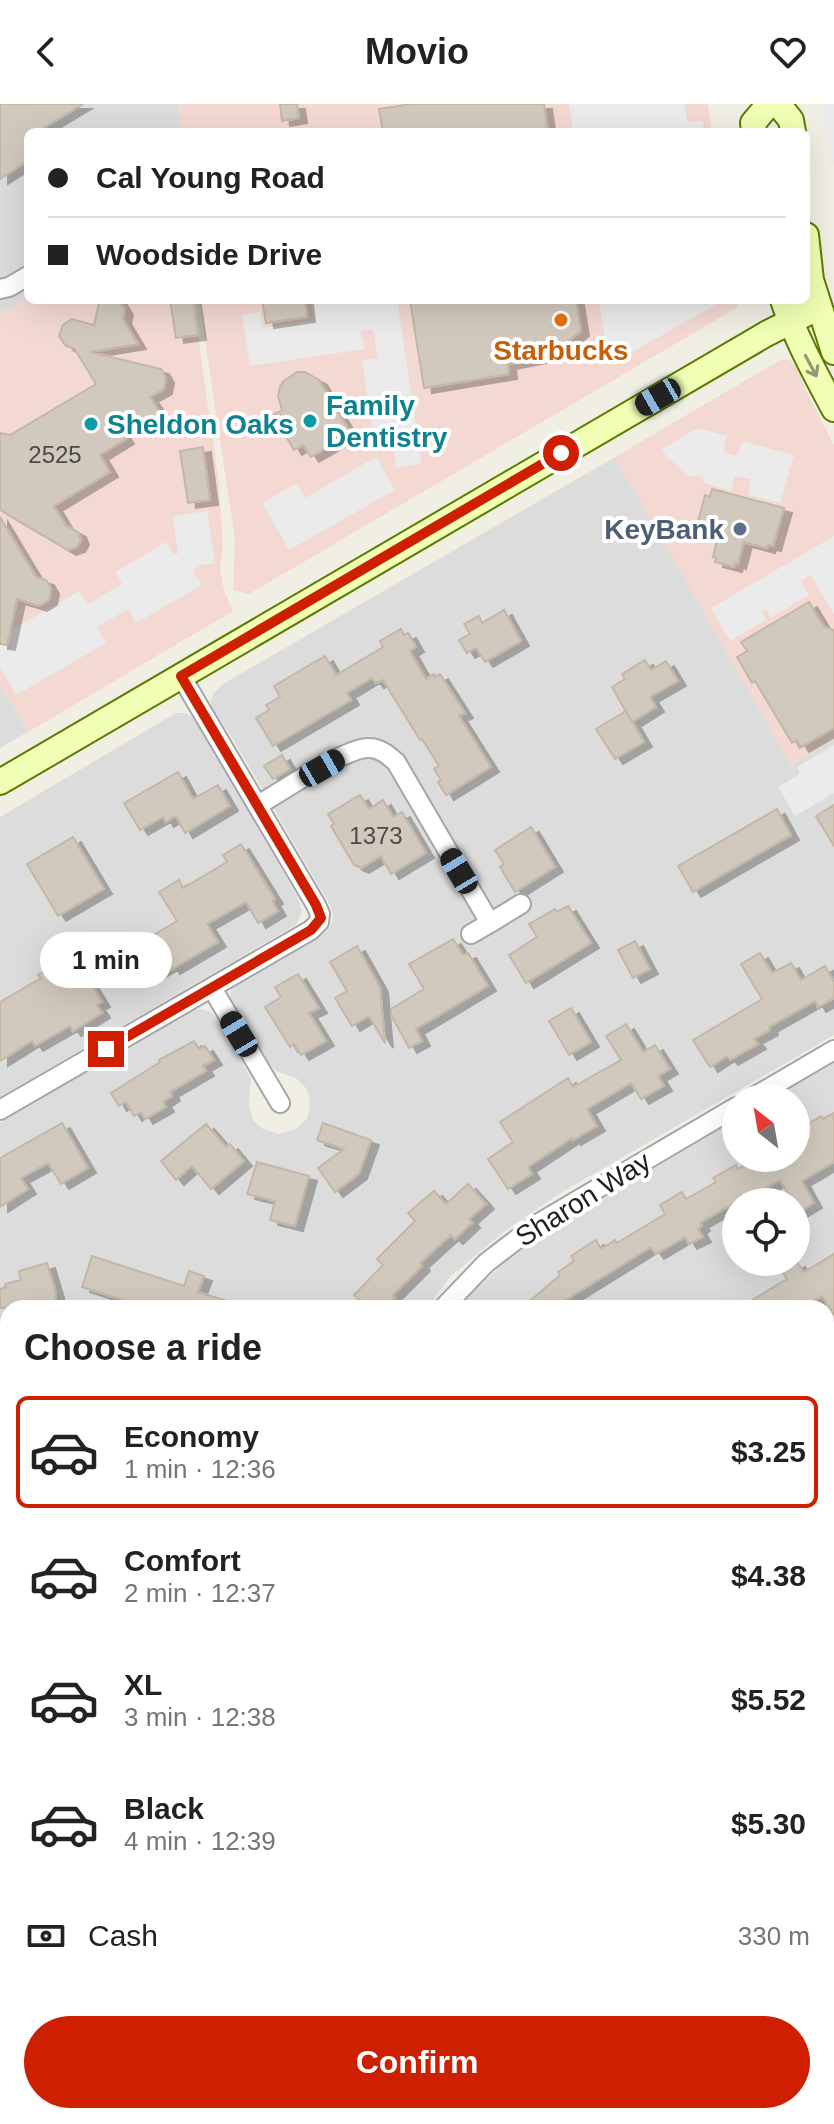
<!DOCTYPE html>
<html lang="en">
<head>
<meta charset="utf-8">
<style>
	body { margin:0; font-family:Helvetica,sans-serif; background:#f6f6f6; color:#222; height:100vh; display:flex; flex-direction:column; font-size:30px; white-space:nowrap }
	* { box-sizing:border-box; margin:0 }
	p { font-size:26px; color:#767676 }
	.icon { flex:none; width:44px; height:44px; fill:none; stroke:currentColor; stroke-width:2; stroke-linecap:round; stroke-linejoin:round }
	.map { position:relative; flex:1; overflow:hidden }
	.panel { position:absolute; left:0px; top:1196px; width:834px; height:824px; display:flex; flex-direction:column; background:#fff; border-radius:24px 24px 0 0; box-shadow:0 8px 32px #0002 }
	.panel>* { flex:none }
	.guide { position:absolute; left:24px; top:24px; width:786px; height:176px; border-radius:12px; box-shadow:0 8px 32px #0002; display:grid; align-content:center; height:176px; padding:0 24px; background:#fff }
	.needle { width:52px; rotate:329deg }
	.tools { position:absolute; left:722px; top:980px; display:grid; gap:16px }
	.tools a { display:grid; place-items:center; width:88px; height:88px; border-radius:50%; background:#fff; box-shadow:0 8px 32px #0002; font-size:40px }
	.end { position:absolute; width:36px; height:36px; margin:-18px; border:10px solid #ce1f00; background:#fff; box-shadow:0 0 0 4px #fff }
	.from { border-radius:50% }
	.bubble { position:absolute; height:56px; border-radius:28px; background:#fff; box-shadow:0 8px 32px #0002; font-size:26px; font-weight:700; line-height:56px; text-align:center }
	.car { position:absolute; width:24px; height:48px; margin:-24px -12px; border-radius:10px; box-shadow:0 0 6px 2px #0007; background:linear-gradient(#222 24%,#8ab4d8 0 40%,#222 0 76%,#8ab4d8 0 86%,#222 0) }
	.guide b { display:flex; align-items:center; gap:28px; height:76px; font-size:30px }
	.guide b+b { border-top:2px solid #e0e0e0 }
	.guide i { width:20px; height:20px; background:#222 }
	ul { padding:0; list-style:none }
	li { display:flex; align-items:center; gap:24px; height:112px; margin:0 16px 12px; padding:0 8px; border:4px solid transparent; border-radius:12px }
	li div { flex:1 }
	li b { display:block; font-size:30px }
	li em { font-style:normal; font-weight:700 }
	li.selected { border-color:#ce1f00 }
	li>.icon { width:72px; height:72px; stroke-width:1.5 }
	h2 { padding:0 24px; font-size:36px; line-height:96px }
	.pay { display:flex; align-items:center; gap:20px; height:88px; padding:0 24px; font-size:30px }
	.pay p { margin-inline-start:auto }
	.cta { display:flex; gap:16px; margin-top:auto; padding:16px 24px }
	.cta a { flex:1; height:92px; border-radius:48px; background:#ce1f00; color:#fff; font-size:32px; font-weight:700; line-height:92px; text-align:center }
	header { display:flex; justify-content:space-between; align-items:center; height:104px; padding:0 24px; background:#fff; font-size:36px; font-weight:700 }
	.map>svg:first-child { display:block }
</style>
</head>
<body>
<header><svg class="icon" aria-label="back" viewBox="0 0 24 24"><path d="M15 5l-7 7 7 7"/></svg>Movio<svg class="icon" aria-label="heart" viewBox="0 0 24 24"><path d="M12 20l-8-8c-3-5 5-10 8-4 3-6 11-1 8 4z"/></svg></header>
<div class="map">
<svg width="834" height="2020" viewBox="0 0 834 2020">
	<defs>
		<filter id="shadow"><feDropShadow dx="8" dy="5" stdDeviation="0" flood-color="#0004"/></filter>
	</defs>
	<rect width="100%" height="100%" fill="#f1efe4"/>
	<path fill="#dddcdc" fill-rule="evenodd" d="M0 0H179L181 28H28V194L0 210Z
		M615 353 791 660 834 635V931L559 1090 506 1126 451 1172 427 1204H8V1257L0 1259V1019L190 907 202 905 212 909 221 919 251 975 249 1000 253 1016 263 1025 279 1030 296 1025 307 1014 310 1003 309 994 306 984 296 974 278 968 266 957 230 894 231 884 239 876 325 829 331 820 333 812 330 801 228 627 213 607 210 597 214 589 223 580Z
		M0 580 28 628 0 644Z
		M176 609H186L195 615 298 794 302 808 297 820 0 993V713Z
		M834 959V1225L826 1230V1204H456L506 1157 537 1134 736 1016V1054H796V994H773ZM736 1098H796V1158H736Z
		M826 1262 834 1271V1694L826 1698Z
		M0 1341 8 1355V1912L0 1899Z
		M834 1712V2020H291L305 2012H826V1717Z
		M0 1931 8 1945V2012H47L52 2020H0Z
		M66 2012H269L274 2020H71Z"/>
	<path fill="#f3d9d2" d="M179 0H708L712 28H181Z
		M28 194V196H193L219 380 223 444 220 465 224 486 233 507 28 628 0 580V210Z
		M199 196H737L738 203 249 490 233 486 235 436Z
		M782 255 790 256 797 264 806 287 834 341V635L791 661 615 353Z"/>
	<path fill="#ebebeb" d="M569 0H685L687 18 702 17 704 28H573Z
		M822 0H834V58L831 59Z
		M311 196H397L422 359 396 364 391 328 373 330 362 257 378 254 373 225 361 227 364 245 250 262 242 211 260 208 263 224 314 216Z
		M599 196H724L616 257 613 240 605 236Z
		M698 324 727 332 723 348 737 352 742 337 794 351 780 399 748 391 751 375 735 372 731 387 704 379 702 373 694 371 690 373 666 352 662 345Z
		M376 353 395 386 289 446 262 399 297 379 305 394Z
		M207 407 215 459 201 461 193 466 202 481 136 519 128 505 97 523 106 539 16 591 0 563V533L79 487 88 500 122 480 116 468 166 438 174 451 178 449 173 412Z
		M834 432V510L811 471 801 477 809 491 771 514 766 505 762 508 766 516 730 537 711 504Z
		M834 641V689L795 712 778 683 800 670 797 663Z"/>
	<path fill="#d1c9bd" stroke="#c4b7a5" stroke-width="2" filter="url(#shadow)" d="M0 0H83L37 28H28V57L0 75Z
		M280 0H297L299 14 282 17Z
		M411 0H544L548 28H383L379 5Z
		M104 196H119L125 206 123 215 138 240 90 248 161 265 166 274 164 285 150 293 159 307 156 318 146 324 114 315 126 335 100 351 110 368 54 402 66 422 78 428 81 436 77 443 68 446 0 406V329L10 331 96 280 74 244 66 242 59 232 63 221 72 215 94 221 99 199Z
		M170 196H193L198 231 176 234Z
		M262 196H305L307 213 266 219Z
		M410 196H576L581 227 549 252 508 260 509 270 424 284Z
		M297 268H305L319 276 348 325 334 333 337 338 311 353 303 341 294 346 273 311 282 306 278 292 280 283 284 277Z
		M203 343 210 396 188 399 180 347Z
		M712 385 784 404 773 442 768 441 767 444 744 438 738 460 735 459 734 463 715 458 716 454 713 453 718 432 702 428 703 423 697 421 705 391 710 393Z
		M0 413 36 473 46 476 51 485 49 496 39 502 17 495 7 541 0 540Z
		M809 498 824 523 834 526V624L801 643 797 636 792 639 755 577 752 579 737 553 747 547 741 538Z
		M504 506 521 537 485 558 476 544 467 549 459 536 470 530 464 520 479 512 482 519Z
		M401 525 404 531 408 529 416 543 410 547 426 575 434 570 435 573 440 570 465 609 459 612 491 663 446 691 438 678 441 676 434 665 439 662 422 635 420 636 383 576 376 579 372 574 347 589 351 596 273 642 256 614 269 606 266 601 280 593 274 582 325 552 336 571 383 543 380 537Z
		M645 556 651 566 666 557 678 577 650 593 656 603 632 618 612 583 625 575 622 570Z
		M626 607 644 638 615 655 596 625Z
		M282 651 290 665 273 675 264 662Z
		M178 668 193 695 218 681 230 702 185 729 176 712 166 718 163 713 140 726 124 699Z
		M360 691 369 705 383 696 393 713 402 708 426 749 391 770 381 752 361 764 354 761 331 722 334 720 328 710Z
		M834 701V742L816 712Z
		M777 705 791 731 693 788 678 762Z
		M531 723 555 763 515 788 500 763 504 760 495 746Z
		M73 733 104 785 58 812 27 760Z
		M241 740 275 795 272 797 278 807 258 819 246 798 207 820 218 838 172 865 170 861 155 870 137 841 177 817 159 788 179 776 183 784 227 758 223 751Z
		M568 802 591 839 526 879 509 851 537 833 529 820 555 805 557 808Z
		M453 835 463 851 468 849 488 882 416 925 422 937 409 944 391 911V905L424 885 409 860Z
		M635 837 650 865 633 874 618 846Z
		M357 842 380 883 385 939 369 912 352 922 335 894 347 887 330 858Z
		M760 849 772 869 791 859 801 876 825 862 834 878V894L818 903 815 897 769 923 770 926 754 935 758 940 730 956 727 952 710 963 693 936 762 895 741 860Z
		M73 850 102 898 97 901 102 909 73 927 70 922 35 942 32 937 0 957V898L41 874 38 871Z
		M298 870 319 904 309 909 326 937 301 951 294 940 290 943 265 903 281 893 275 883Z
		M571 904 591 938 569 951 549 917Z
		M626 920 643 948 655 941 670 965 658 972 664 982 641 995 631 979 587 1005 597 1022 573 1036 572 1034 528 1063 532 1070 508 1085 488 1055 513 1038 500 1018 568 974 573 983 621 956 606 932Z
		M194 937 199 945 205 942 214 956 203 962 206 967 170 988 172 992 163 998 166 1003 145 1015 141 1008 134 1012 126 998 119 1002 111 989 160 958 159 956Z
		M834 1009V1058L802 1077 814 1099 799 1108 796 1098H793L780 1076 741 1098H736L700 1119 702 1122 698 1125 703 1133 689 1140 685 1133 656 1150 651 1143 564 1197 556 1204H522L560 1171 558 1168 574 1157 571 1152 596 1136 601 1145 615 1136 617 1139 665 1110 660 1101 682 1088 686 1095 716 1078 713 1074 736 1061 738 1065 758 1054H796V1027L821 1012 823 1015Z
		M62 1019 88 1064 61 1080 48 1059 21 1074 28 1085 0 1103V1054Z
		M323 1019 371 1036 359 1070 335 1088 318 1064 344 1045 317 1036Z
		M206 1020 226 1043 230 1040 244 1057 211 1085 192 1062 176 1076 161 1057Z
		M257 1058 309 1072 295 1122 270 1116 275 1097 247 1090Z
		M468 1080 486 1100 469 1115 472 1119 455 1135 451 1131 420 1159 422 1162 393 1191 395 1194 385 1204H367L354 1191 383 1161 377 1155 415 1117 408 1109 434 1087 446 1100Z
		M834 1150V1211L822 1192 802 1204H739L787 1175 782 1167 797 1158 804 1168Z
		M92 1152 184 1182 189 1167 204 1172 198 1188 237 1200V1204H147L82 1183Z
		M47 1159 56 1189V1196L27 1204H0V1185L6 1183 5 1180 21 1176 19 1167Z"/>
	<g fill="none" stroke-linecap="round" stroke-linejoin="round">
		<g stroke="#a6a6a6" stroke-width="22">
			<path id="street" d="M0 185 9 183 28 172
				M258 701C281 688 346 643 369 644 380 644 388 651 396 658L490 819 521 800
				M471 830 490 819
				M212 884 280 999
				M752 994 834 946
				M0 1006 311 826 319 818 320 810 316 801 181 572
				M443 1204 486 1159 534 1122 736 1003
				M829 1242 834 1251
				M0 1276 8 1271
				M0 1319 8 1333
				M826 1709 834 1705
				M826 1863 834 1877
				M0 1918 8 1931
				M56 2012 61 2020"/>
		</g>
		<g stroke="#5c7c00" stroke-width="28">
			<path id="secondary" d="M778 0 791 16 793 28
				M754 28 753 19 769 0
				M806 131 811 176 834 248
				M783 196C796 235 815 269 834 305
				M0 678 766 230 819 203"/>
		</g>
		<use href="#street" stroke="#fff" stroke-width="18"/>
		<use href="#secondary" stroke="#f0ffb4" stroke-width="24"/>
	</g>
	<defs><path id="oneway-shaft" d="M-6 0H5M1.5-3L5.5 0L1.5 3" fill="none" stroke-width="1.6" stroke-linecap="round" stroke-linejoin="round" transform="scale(2)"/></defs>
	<use stroke="#929a71" href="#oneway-shaft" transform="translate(811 262) rotate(62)"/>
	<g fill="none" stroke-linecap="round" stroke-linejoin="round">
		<path stroke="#ce1f00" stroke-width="10" d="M106 945 311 826 321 814 316 801 181 572 561 349"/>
	</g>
	<circle fill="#e8710a" stroke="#fff" stroke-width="3" cx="561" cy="216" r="8"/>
	<g fill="#0f9aa8" stroke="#fff" stroke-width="3">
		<circle cx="310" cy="317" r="8"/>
		<circle cx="91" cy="320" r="8"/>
	</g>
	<circle fill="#5c6f8a" stroke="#fff" stroke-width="3" cx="740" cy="425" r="8"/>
	<g text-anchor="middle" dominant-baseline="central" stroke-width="8" stroke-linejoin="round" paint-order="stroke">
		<g font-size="24" fill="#4c4a46">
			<text x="55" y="350">2525</text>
			<text x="376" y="731">1373</text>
		</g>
		<g font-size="28" font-weight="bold" fill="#c56008" stroke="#fff">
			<text x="561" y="246">Starbucks</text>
		</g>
		<g font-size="28" font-weight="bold" fill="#0d838f" stroke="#fff" text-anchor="start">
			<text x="326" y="301">Family<tspan x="326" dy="32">Dentistry</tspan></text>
			<text x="107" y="320">Sheldon Oaks</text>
		</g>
		<g font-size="28" font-weight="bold" fill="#4e5e75" stroke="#fff" text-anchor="end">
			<text x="724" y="425">KeyBank</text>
		</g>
		<g font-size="28" fill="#1f1f1f" stroke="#fff">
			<text transform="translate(583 1095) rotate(-32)">Sharon Way</text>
		</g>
	</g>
</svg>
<div class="tools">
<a><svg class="needle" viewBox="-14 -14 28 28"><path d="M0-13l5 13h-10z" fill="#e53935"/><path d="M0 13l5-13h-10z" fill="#767676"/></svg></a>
<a><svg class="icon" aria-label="locate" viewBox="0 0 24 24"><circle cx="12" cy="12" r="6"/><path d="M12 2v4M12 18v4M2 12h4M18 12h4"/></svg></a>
</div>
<i class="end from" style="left:561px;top:349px"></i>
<i class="end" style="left:106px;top:945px"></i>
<div class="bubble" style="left:40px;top:828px;width:132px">1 min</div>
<i class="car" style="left:658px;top:293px;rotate:240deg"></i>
<i class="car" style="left:322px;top:664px;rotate:60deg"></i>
<i class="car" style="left:459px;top:767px;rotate:329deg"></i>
<i class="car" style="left:239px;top:930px;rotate:329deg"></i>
<div class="guide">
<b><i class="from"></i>Cal Young Road</b>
<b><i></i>Woodside Drive</b>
</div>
<section class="panel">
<h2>Choose a ride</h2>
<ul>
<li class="selected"><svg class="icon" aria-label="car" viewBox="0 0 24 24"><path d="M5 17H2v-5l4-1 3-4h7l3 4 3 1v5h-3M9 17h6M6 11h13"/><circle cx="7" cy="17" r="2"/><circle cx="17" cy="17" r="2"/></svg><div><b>Economy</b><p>1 min · 12:36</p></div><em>$3.25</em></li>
<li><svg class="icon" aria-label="car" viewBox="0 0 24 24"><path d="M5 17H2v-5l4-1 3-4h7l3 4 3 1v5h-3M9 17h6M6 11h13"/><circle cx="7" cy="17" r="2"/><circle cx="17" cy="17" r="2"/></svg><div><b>Comfort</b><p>2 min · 12:37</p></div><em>$4.38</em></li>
<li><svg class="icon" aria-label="car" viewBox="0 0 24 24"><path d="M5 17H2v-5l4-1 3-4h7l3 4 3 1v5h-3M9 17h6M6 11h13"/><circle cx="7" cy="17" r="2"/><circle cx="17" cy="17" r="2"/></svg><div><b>XL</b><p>3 min · 12:38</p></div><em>$5.52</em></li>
<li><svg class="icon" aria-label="car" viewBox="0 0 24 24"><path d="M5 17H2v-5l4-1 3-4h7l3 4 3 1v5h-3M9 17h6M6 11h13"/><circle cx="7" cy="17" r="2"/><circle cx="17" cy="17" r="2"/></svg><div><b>Black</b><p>4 min · 12:39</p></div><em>$5.30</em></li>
</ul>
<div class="pay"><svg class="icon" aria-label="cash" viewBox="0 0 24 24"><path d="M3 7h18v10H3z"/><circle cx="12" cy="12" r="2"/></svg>Cash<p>330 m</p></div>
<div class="cta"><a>Confirm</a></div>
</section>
</div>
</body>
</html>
